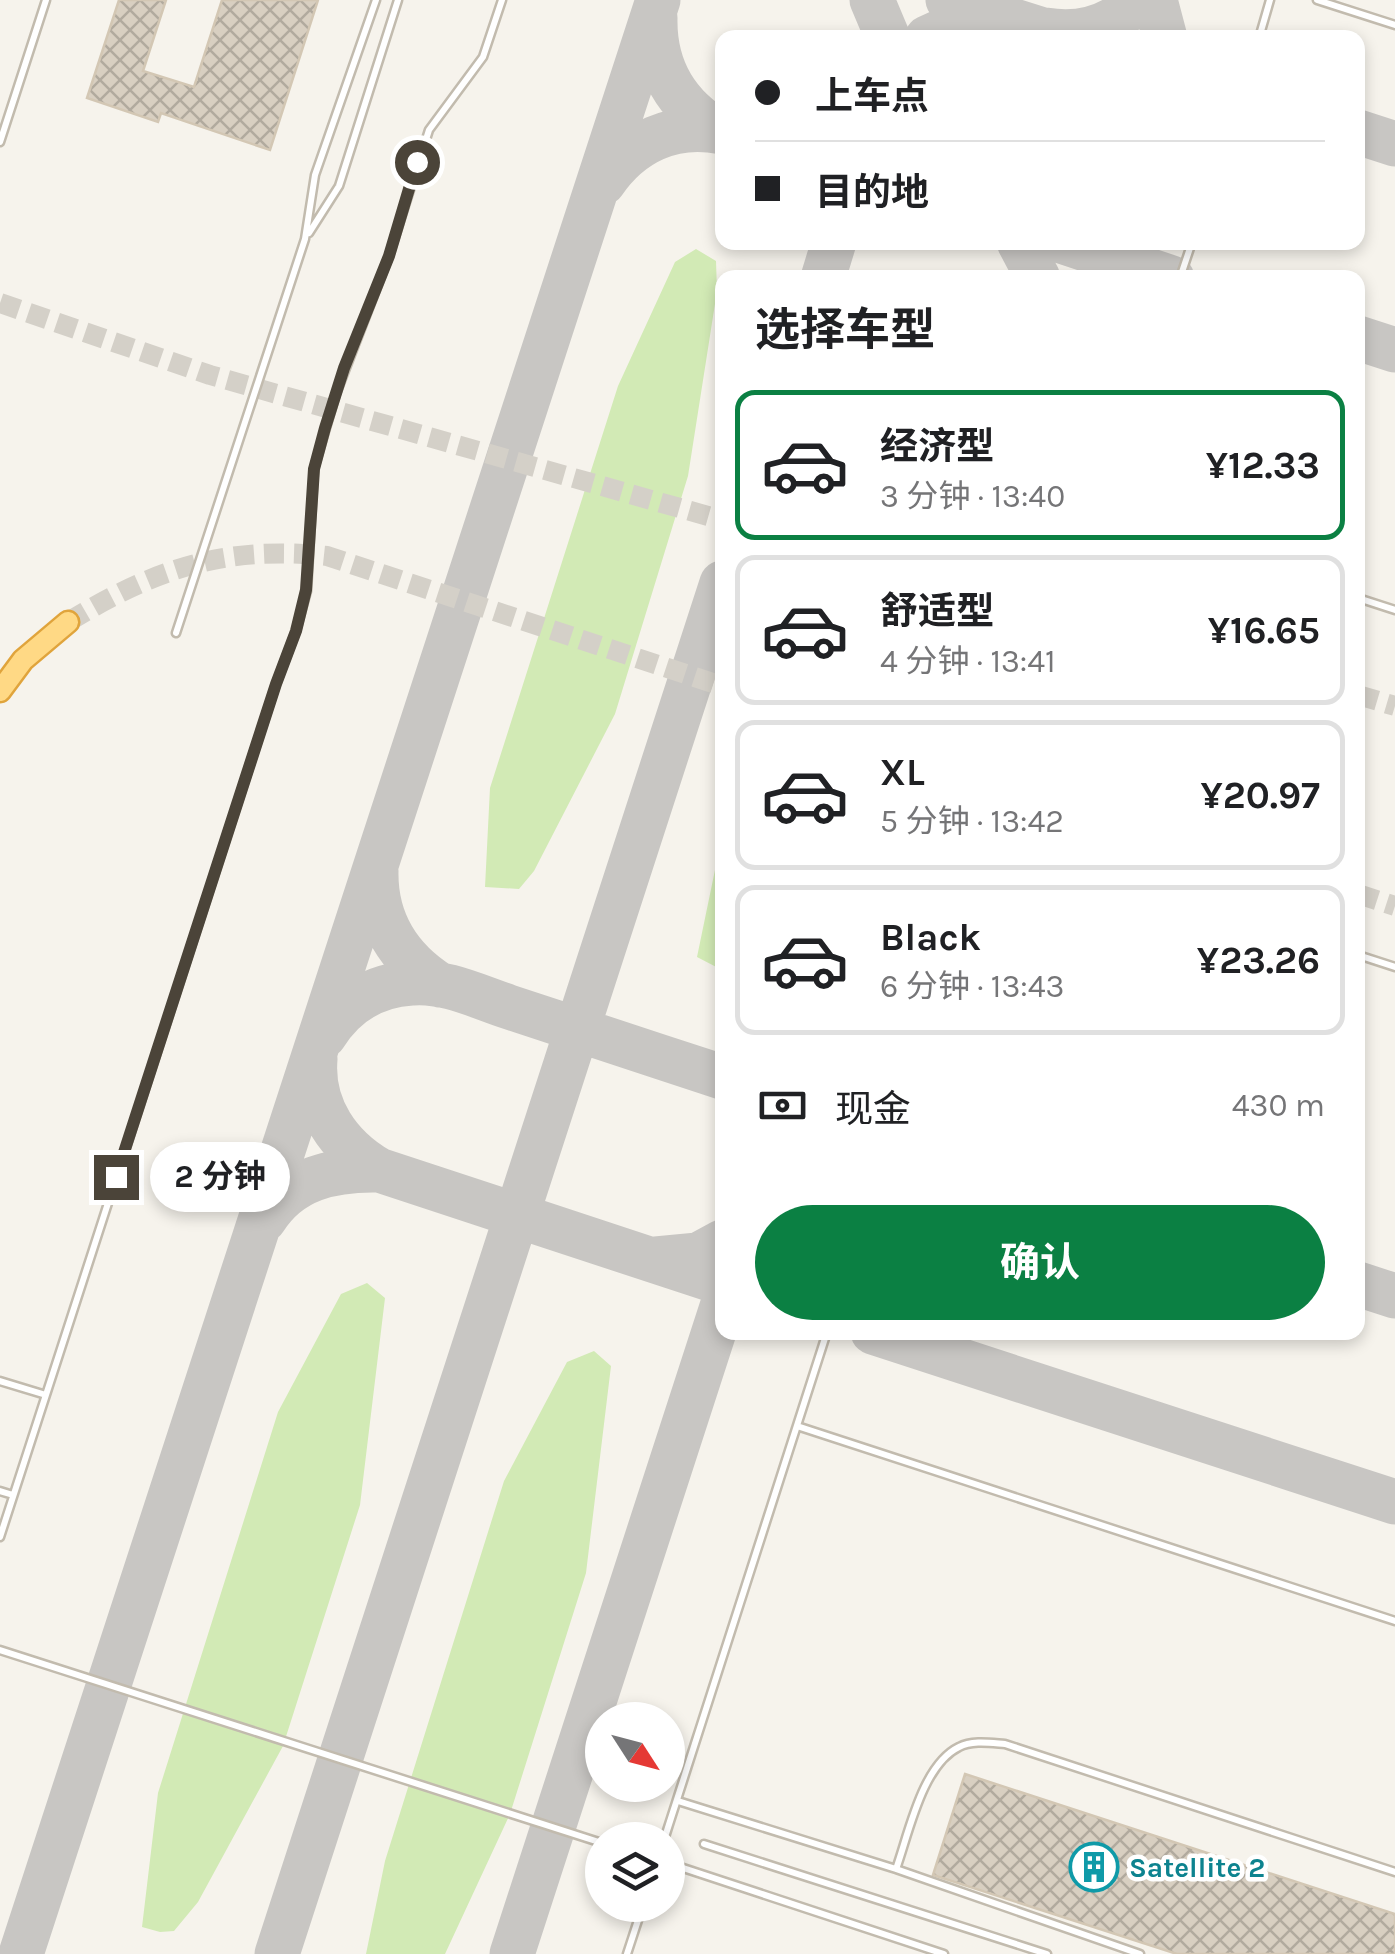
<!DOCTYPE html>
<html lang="zh">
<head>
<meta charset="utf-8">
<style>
	body { margin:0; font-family:Karla,"Noto Sans SC",sans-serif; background:#f6f6f6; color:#202124; height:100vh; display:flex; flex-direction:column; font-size:38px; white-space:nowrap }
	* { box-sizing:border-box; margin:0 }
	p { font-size:32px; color:#757577 }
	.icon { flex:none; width:55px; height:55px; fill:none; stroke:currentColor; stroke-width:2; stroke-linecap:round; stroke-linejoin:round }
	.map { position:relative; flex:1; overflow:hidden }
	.side { position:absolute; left:715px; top:270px; width:650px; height:1070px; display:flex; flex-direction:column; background:#fff; border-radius:20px; box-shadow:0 5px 15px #0003 }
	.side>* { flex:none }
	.guide { position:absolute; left:715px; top:30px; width:650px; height:220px; border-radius:20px; box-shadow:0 5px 15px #0003; display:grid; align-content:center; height:220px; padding:0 40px; background:#fff }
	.needle { width:65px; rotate:126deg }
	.tools { position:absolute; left:585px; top:1702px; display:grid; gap:20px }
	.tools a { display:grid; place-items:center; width:100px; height:100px; border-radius:50%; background:#fff; box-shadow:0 5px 15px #0003; font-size:50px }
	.end { position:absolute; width:45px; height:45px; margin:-22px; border:12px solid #4b4439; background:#fff; box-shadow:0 0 0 5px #fff }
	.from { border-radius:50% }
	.bubble { position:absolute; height:70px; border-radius:35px; background:#fff; box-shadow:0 5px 15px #0003; font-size:32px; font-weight:700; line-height:70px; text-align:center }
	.guide b { display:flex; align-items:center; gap:35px; height:95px; font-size:38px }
	.guide b+b { border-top:2px solid #e0e0e0 }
	.guide i { width:25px; height:25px; background:#202124 }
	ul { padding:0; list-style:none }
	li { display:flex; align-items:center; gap:30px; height:150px; margin:0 20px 15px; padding:0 20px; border:5px solid #e0e0e0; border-radius:20px }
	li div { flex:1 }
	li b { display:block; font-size:38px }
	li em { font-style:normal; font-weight:700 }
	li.selected { border-color:#0b8043 }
	li>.icon { width:90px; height:90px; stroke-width:1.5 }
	h2 { padding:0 40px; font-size:45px; line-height:120px }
	.pay { display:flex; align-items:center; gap:25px; height:110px; padding:0 40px; font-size:38px }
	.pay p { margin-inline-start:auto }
	.cta { display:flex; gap:20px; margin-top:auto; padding:20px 40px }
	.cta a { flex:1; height:115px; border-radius:60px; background:#0b8043; color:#fff; font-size:40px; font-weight:700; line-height:115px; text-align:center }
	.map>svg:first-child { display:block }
</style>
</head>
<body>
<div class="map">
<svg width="1395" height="1954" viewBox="0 0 1395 1954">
	<defs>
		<pattern id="building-cross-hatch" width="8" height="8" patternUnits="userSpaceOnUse" patternTransform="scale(2.5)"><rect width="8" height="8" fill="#d8cfc1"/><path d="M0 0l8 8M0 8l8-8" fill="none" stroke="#b1aa9e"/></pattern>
	</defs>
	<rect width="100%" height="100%" fill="#f6f3ec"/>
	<path fill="#d2eab5" d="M696 249 716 261 717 291 688 476 615 714 534 871 519 889 485 887 490 788 618 386 675 262Z
		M722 836V970L697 957Z
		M367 1283 385 1298 360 1505 283 1746 198 1902 174 1931 160 1932 142 1927 158 1793 278 1412 341 1294Z
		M594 1351 611 1366 586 1573 510 1814 445 1954H366L385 1861 504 1481 567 1362Z"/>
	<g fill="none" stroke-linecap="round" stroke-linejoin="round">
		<path stroke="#c8c6c3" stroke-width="45" d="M872 0 888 38
			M948 0 1068 38
			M1155 0 1165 38
			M655 18C654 67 676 106 719 131
			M1045 30C1081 36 1113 27 1138 0
			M927 38 962 22 995 20
			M1358 132 1395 144
			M603 183C631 142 673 122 722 132
			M1019 242 1038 278
			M1064 242 1172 278
			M823 278 834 242
			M1358 338 1395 350
			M376 871C375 921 399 959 440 985
			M324 1036C344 1004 374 985 412 983 444 980 479 997 509 1007 581 1030 651 1054 722 1077
			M315 1059C311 1107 339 1147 379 1170L722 1283
			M264 1220C290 1178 333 1169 379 1170
			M656 1259 698 1255 722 1242
			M1358 1284 1395 1296
			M873 1332 1395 1502
			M21 1954 658 0
			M277 1954 722 583
			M512 1954 722 1307"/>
	</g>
	<path fill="url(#building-cross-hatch)" stroke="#d3c7b4" stroke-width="2.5" d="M119 0H166L143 71 194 87 222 0H318L270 150 161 113 158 122 87 98Z
		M965 1774 1395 1914V1954H1177L933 1875Z"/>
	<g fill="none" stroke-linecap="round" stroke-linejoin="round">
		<path stroke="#d4d0c8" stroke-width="20" stroke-dasharray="20 10" stroke-linecap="butt" d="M0 303 210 375 722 520
			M68 622C154 569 226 545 327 556L722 686
			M1358 695 1395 706
			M1358 894 1395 906"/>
		<g stroke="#c2bbae" stroke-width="11">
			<path id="service" d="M1317 0 1395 25
				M1259 38 1270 0
				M0 142 46 0
				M309 233 339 186 398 0
				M1180 278 1192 242
				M1358 598 1395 610
				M176 633 305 239 315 175 376 0
				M1358 955 1395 967
				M0 1381 46 1395
				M797 1426 1395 1621
				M0 1491 13 1495
				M0 1537 276 684 296 631 307 591 314 469 336 394 389 256 429 130 483 57 502 0
				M0 1650 602 1843
				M678 1801 896 1869 1140 1954
				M664 1840 827 1332
				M704 1844 1047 1954
				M668 1863 944 1954
				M896 1869C909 1833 922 1765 959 1747 972 1740 991 1743 1005 1744L1395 1872
				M627 1954 643 1905"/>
		</g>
		<g stroke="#e0a43c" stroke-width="25">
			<path id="trunk" d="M0 691 23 660 68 622"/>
		</g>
		<use href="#service" stroke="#fff" stroke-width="6"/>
		<use href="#trunk" stroke="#ffd985" stroke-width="20"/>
	</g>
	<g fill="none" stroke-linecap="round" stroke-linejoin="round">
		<path stroke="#4b4439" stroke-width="12" d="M116 1177 276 684 296 631 306 590 314 469 325 428 344 368 389 256 417 162"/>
	</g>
	<defs>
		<g id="building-ring" transform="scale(2.5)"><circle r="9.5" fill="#fff" stroke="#0f9aa8" stroke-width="1.5"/><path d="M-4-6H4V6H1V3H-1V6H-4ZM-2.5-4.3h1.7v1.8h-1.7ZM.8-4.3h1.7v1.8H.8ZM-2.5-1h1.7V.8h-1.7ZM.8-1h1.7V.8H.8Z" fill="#0f9aa8"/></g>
	</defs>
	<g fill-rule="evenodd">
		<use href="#building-ring" x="1094" y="1867"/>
	</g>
	<g text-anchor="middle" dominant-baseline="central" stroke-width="9" stroke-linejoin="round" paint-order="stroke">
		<g font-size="28" font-weight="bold" fill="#0d838f" stroke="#fff" text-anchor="start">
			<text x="1129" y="1867">Satellite 2</text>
		</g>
	</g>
</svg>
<div class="tools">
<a><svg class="needle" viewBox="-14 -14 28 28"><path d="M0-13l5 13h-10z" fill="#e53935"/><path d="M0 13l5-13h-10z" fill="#757577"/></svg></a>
<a><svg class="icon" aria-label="layers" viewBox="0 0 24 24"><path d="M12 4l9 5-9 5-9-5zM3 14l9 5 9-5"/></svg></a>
</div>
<i class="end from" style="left:417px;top:162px"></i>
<i class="end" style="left:116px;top:1177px"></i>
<div class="bubble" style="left:150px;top:1142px;width:140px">2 分钟</div>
<div class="guide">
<b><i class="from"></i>上车点</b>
<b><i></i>目的地</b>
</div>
<section class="side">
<h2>选择车型</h2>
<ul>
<li class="selected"><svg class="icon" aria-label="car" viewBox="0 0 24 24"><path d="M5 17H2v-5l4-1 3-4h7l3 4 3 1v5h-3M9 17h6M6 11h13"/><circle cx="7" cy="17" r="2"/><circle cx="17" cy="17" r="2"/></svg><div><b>经济型</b><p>3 分钟 · 13:40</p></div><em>¥12.33</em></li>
<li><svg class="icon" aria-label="car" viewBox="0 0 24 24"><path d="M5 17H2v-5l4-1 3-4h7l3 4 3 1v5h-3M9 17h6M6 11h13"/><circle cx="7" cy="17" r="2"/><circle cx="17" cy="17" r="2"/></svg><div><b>舒适型</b><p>4 分钟 · 13:41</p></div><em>¥16.65</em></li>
<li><svg class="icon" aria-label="car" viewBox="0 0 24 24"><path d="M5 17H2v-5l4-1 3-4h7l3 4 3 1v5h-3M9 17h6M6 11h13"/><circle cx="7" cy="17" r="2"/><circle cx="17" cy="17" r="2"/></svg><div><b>XL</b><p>5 分钟 · 13:42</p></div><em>¥20.97</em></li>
<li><svg class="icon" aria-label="car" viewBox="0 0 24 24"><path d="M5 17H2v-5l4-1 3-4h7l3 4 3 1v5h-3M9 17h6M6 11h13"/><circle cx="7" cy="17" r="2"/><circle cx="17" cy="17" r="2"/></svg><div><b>Black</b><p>6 分钟 · 13:43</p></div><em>¥23.26</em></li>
</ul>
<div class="pay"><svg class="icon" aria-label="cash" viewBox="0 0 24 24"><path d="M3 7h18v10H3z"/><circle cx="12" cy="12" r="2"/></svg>现金<p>430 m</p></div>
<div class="cta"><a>确认</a></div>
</section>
</div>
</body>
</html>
